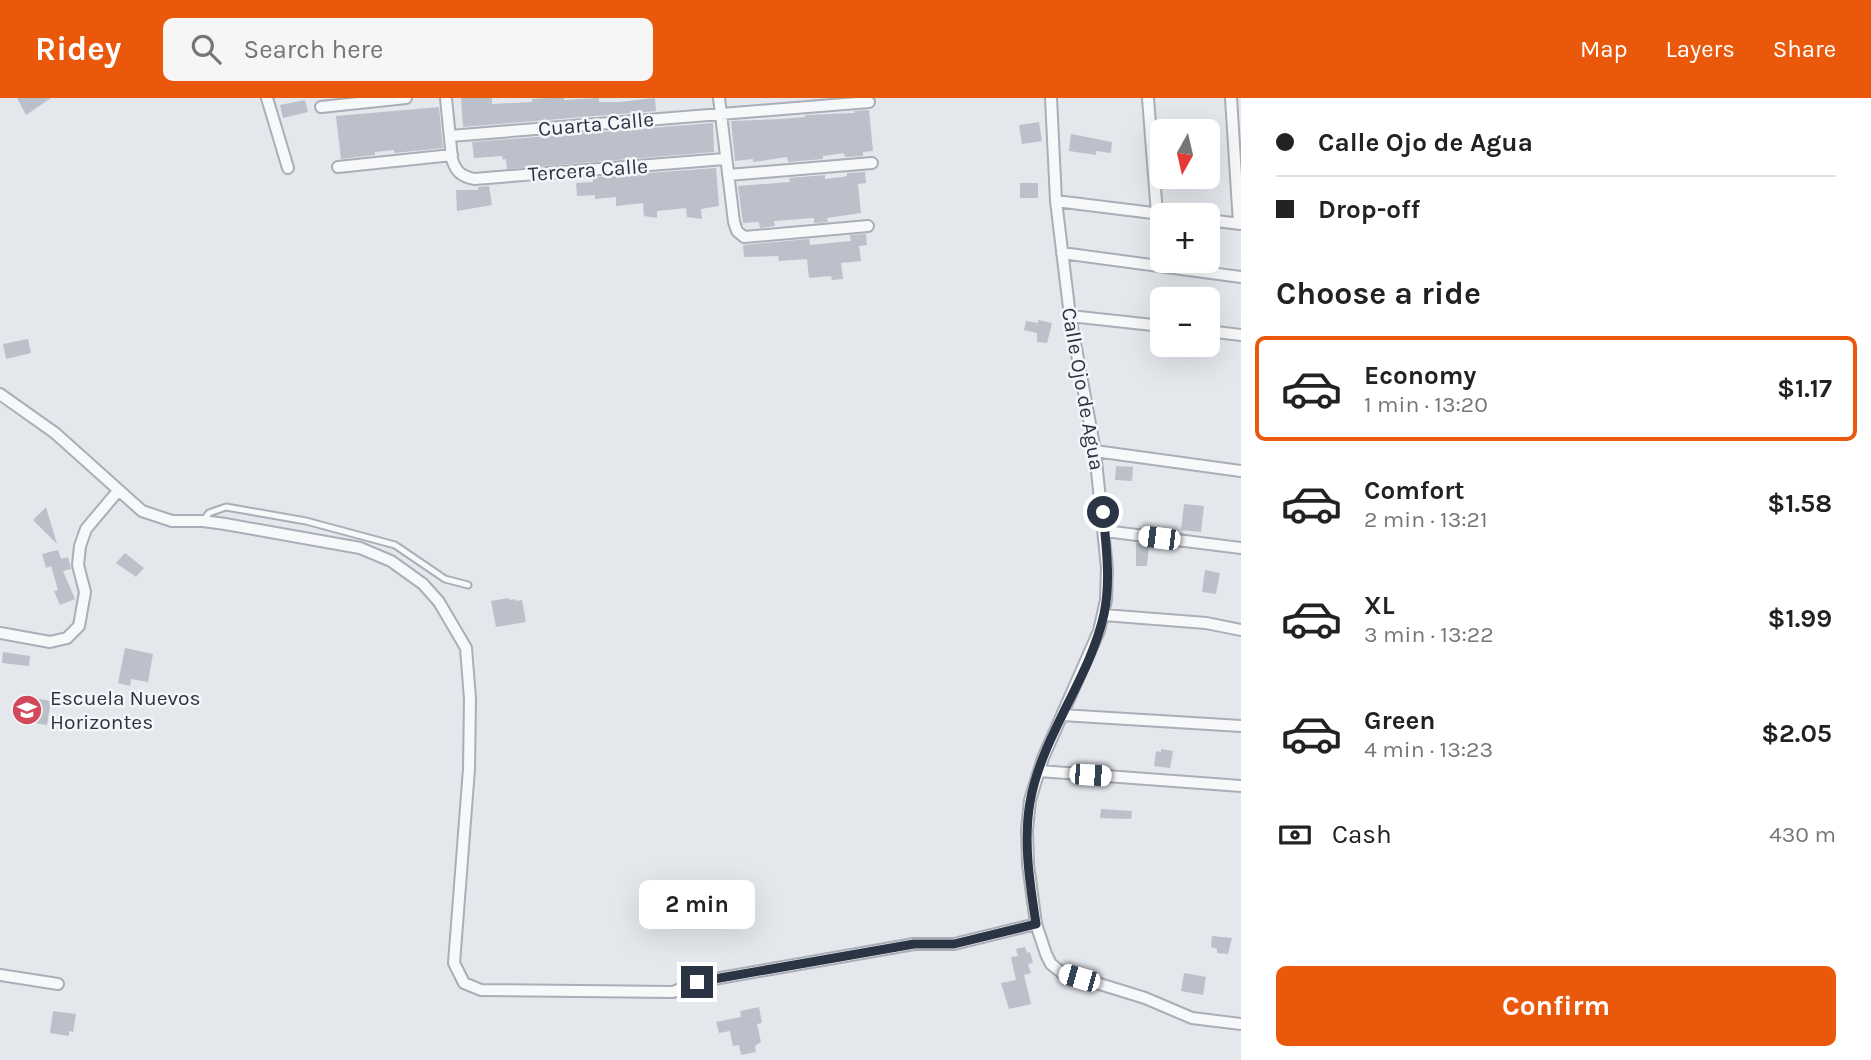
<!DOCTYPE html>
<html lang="en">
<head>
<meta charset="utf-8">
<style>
	body { margin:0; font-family:Karla,sans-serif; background:#f6f6f6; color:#222; height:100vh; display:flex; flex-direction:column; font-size:26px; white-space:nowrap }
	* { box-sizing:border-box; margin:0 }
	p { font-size:23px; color:#767676 }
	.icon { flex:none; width:38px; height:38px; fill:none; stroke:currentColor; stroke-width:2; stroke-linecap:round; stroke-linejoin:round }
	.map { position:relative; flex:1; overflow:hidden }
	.drawer { display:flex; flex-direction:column; background:#fff; width:630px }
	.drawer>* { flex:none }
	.hud { display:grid; align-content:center; height:154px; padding:0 35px; background:#fff }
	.needle { width:46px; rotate:188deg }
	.buttons { position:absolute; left:1150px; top:21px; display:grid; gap:14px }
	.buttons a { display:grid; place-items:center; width:70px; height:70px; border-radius:10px; background:#fff; box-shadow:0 7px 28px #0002; font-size:35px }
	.end { position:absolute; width:32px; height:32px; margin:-16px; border:9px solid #2b3445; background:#fff; box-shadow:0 0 0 4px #fff }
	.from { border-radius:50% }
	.bubble { position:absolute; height:49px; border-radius:10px; background:#fff; box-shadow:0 7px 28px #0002; font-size:23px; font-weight:700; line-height:49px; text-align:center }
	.car { position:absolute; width:21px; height:42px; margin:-21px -10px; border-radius:9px; box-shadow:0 0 5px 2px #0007; background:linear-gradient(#fff 24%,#345 0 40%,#fff 0 76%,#345 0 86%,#fff 0) }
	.hud b { display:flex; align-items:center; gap:24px; height:66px; font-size:26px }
	.hud b+b { border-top:2px solid #e0e0e0 }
	.hud i { width:18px; height:18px; background:#222 }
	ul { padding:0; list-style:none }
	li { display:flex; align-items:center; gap:21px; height:105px; margin:0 14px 10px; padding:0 21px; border:4px solid transparent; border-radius:10px }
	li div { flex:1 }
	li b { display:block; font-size:26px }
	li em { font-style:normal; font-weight:700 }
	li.selected { border-color:#ea580c }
	li>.icon { width:63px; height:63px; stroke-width:1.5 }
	h2 { padding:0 35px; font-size:32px; line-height:84px }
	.pay { display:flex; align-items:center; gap:18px; height:77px; padding:0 35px; font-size:26px }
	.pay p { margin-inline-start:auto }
	.action { display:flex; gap:14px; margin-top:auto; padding:14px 35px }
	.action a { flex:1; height:80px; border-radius:10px; background:#ea580c; color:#fff; font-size:28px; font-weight:700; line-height:80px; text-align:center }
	header { display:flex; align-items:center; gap:42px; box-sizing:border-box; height:98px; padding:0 35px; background:#ea580c; color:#fff }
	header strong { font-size:33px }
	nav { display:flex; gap:38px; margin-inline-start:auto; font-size:24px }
	.search { width:490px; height:63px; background:#f6f6f6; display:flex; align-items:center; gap:18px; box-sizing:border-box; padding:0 24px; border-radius:10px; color:#767676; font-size:26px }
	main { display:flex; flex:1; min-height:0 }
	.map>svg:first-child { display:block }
</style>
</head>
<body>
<header>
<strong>Ridey</strong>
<div class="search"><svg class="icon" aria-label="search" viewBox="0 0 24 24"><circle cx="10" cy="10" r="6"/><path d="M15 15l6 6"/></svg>Search here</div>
<nav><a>Map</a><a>Layers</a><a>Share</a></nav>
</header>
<main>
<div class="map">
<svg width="1241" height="962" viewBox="0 0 1241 962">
	<rect width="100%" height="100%" fill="#e4e7ec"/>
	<path fill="#bbc0ca" d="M17 0H51L26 17Z
		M461 0H492V6L532 4V1L547 0H564V2L599 0V4H619L655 0 656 13 463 29Z
		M305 2 308 14 283 20 280 7Z
		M439 9 443 50 394 55V52L375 54V57L341 61 336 18Z
		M869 12 873 53 863 54V58L845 59 844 55 823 58V61L788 64 787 59 753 64V61L735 63 731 23 781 21 805 19V17L855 15 854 13Z
		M1039 24 1042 43 1022 46 1019 27Z
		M713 25 714 54 507 71 506 61 503 62 502 58 474 60 472 44Z
		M1071 36 1112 44 1111 55 1096 53V57L1069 53Z
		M716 70 719 108 701 111 702 121 687 119 686 110 657 113V120L644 118 643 105 616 108V99L595 101V97L577 98 576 85 593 84V79Z
		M865 74 866 85 858 86 861 115 827 120 828 124 814 125V120L774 123 775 128 760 130 759 124 743 125 738 88 790 84 789 80 825 77V81L843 79 847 78V75Z
		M1020 85H1038V100H1020Z
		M489 88 492 107 457 113 456 92H478V89Z
		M866 136 867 147 859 148 861 163 841 165 843 181 832 182 831 178 809 180 807 161 779 163 778 158 744 159 743 147 809 141 810 147 829 145 851 143 850 137Z
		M1038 222 1052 225 1047 245 1037 244V235L1024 232 1026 223 1038 225Z
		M28 241 31 255 6 261 3 246Z
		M1116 368 1133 369 1132 383 1115 382Z
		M1184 406 1204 408 1201 434 1181 432Z
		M46 409 57 446 33 422Z
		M1136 445 1149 446 1147 468H1136Z
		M58 452 61 461 68 459 71 471 63 473 75 501 60 507 54 493 58 492 51 468 46 470 42 456Z
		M125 455 144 470 136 479 116 465Z
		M1205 472 1220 475 1216 496 1202 494Z
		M509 500V502L515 501 516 503 522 502 526 524 496 529 491 503Z
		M125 550 153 556 148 584 131 581 130 588 118 585Z
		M3 554 30 558 29 568 2 565Z
		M21 598 51 603 47 627 17 622Z
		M1161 651 1173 653 1170 670 1154 668 1156 653 1161 654Z
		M1101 711 1132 713 1131 721 1100 720Z
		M1212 838 1232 840 1228 856 1217 855V851L1211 849Z
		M1025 849 1027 855 1030 854 1033 865 1028 866 1031 875 1024 877 1031 906 1009 911 1001 885 1016 882 1011 859 1018 858 1016 851Z
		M1184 875 1206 879 1203 897 1181 893Z
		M759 909 762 925 757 926 761 944 755 948 756 954 741 957 739 947 733 948 730 933 719 935 716 924 741 919 740 913Z
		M53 913 76 916 73 934 69 933V938L50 935Z"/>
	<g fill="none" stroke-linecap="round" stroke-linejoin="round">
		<g stroke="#a9aeb7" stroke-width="9">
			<path id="service" d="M203 423 209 415 226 409 306 423 395 447 445 481 468 487"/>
		</g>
		<g stroke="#a9aeb7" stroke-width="14">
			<path id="minor" d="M267 0 288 70
				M446 0 452 61C456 74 461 78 474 81L725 61
				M719 0 734 124 737 133 744 139 868 128
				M1051 0 1056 103 1070 218 1095 353 1107 470 1106 502 1099 533 1043 660 1030 702 1027 732 1028 766 1036 826 1046 856 1051 866 1061 874 1145 900 1192 920 1241 926
				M1148 0 1157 116
				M1231 0 1239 126
				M321 9 406 0
				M450 38 869 4
				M338 69 452 57
				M728 77 872 65
				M1056 103 1169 117
				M1208 122 1241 126
				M1062 155 1241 179
				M1070 218 1162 228
				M1208 233 1241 237
				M0 296 55 335 142 413 172 423H203L225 426 360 450 391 463 423 486 439 504 466 550 470 601 469 671 454 865 464 885 481 892 673 894 697 884 914 846H954L1036 826
				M1095 353 1241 373
				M1105 433 1241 450
				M1104 517 1206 525 1241 532
				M0 535 50 544 67 540 79 528 85 494 78 467 80 448 86 431 118 393
				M1062 617 1241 628
				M1039 673 1241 688
				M0 877 58 886"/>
		</g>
		<use href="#service" stroke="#f7f8fa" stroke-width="5"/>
		<use href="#minor" stroke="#f7f8fa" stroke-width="10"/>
	</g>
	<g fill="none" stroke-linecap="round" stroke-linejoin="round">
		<path stroke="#2b3445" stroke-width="9" d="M697 884 914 846H954L1036 826C1030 786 1023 745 1030 704 1042 637 1090 580 1104 516 1111 483 1106 447 1103 414"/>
	</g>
	<defs>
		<g id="school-disc" transform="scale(1.575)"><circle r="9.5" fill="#d1495b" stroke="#f4f6f9"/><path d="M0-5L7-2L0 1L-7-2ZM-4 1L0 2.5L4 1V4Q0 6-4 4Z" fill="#fff"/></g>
	</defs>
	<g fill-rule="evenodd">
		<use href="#school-disc" x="27" y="612"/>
	</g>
	<g text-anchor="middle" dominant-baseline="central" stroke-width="5" stroke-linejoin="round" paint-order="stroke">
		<g font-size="21" fill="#2b3445" stroke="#f4f6f9">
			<text transform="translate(596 26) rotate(-5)">Cuarta Calle</text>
			<text transform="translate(588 72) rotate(-4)">Tercera Calle</text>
			<text transform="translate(1083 291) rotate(80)">Calle Ojo de Agua</text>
		</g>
		<g font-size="21" fill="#2b3445" stroke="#f4f6f9" text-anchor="start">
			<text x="50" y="600">Escuela Nuevos<tspan x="50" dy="24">Horizontes</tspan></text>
		</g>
	</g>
</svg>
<div class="buttons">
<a><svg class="needle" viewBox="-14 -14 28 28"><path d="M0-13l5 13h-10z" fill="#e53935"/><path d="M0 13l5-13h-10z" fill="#767676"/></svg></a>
<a>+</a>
<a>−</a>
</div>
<i class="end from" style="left:1103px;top:414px"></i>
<i class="end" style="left:697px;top:884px"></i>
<div class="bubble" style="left:639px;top:782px;width:116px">2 min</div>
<i class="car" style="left:1159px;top:440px;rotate:277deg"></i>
<i class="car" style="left:1090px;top:677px;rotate:94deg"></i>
<i class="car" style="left:1079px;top:880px;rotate:286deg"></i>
</div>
<section class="drawer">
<div class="hud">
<b><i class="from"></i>Calle Ojo de Agua</b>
<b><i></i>Drop-off</b>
</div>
<h2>Choose a ride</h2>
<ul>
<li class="selected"><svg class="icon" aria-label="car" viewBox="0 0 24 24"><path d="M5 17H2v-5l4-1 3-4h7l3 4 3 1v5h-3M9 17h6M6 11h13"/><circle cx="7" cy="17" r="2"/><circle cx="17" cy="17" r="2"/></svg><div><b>Economy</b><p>1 min · 13:20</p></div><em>$1.17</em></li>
<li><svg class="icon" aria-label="car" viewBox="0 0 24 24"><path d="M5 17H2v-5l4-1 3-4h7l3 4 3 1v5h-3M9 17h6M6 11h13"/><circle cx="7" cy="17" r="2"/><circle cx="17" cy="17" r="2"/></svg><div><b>Comfort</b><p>2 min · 13:21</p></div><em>$1.58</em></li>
<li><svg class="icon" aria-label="car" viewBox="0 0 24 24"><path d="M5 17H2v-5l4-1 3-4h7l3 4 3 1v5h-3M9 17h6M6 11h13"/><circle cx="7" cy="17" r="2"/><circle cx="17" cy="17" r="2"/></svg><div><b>XL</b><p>3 min · 13:22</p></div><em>$1.99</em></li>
<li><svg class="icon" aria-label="car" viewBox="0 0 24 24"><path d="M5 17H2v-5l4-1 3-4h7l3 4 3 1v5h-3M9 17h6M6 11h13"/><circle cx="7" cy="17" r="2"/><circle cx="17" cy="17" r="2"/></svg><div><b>Green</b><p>4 min · 13:23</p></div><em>$2.05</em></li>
</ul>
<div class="pay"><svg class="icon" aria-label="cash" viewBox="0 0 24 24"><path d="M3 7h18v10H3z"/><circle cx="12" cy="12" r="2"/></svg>Cash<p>430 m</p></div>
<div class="action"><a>Confirm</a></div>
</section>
</main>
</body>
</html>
